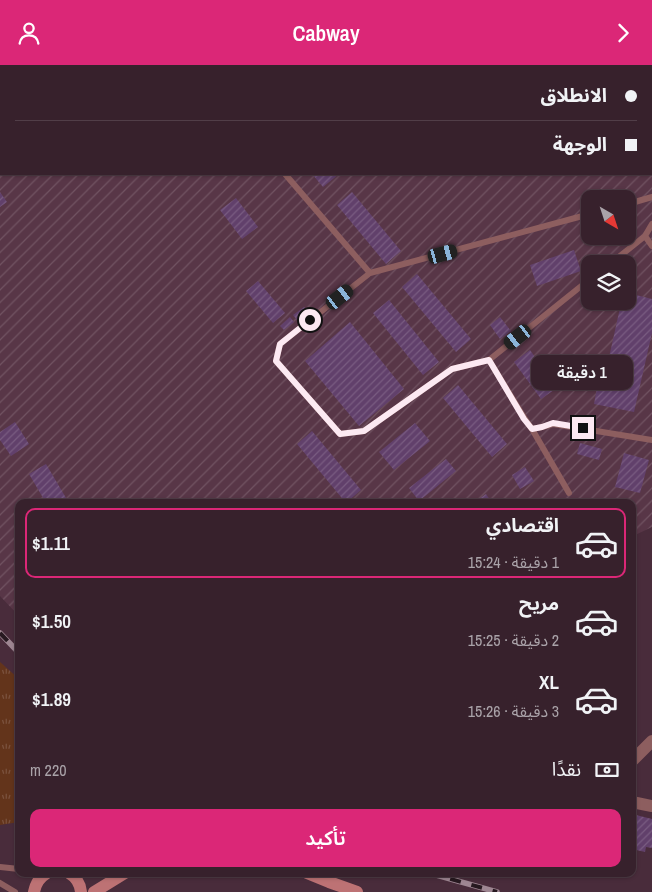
<!DOCTYPE html>
<html lang="ar">
<head>
<meta charset="utf-8">
<style>
	body { margin:0; font-family:"Archivo Narrow","Noto Sans Arabic",sans-serif; background:#3e2934; color:#f1f3f6; direction:rtl; height:100vh; display:flex; flex-direction:column; font-size:19px; white-space:nowrap }
	* { box-sizing:border-box; margin:0 }
	p { font-size:16px; color:#aaa3a9 }
	.icon { flex:none; width:28px; height:28px; fill:none; stroke:currentColor; stroke-width:2; stroke-linecap:round; stroke-linejoin:round }
	.map { position:relative; flex:1; overflow:hidden; direction:ltr }
	.details { position:absolute; left:15px; top:434px; width:621px; height:378px; display:flex; flex-direction:column; background:#37212c; border-radius:10px; box-shadow:0 1px 4px #0004,0 0 0 1px #513e48; direction:rtl }
	.details>* { flex:none }
	.banner { position:absolute; left:0px; top:0px; width:652px; height:110px; box-shadow:0 1px 4px #0004,0 0 0 1px #513e48; direction:rtl; display:grid; align-content:center; height:110px; padding:0 15px; background:#37212c }
	.needle { width:32px; rotate:141deg }
	.buttons { position:absolute; left:581px; top:125px; display:grid; gap:10px }
	.buttons a { display:grid; place-items:center; width:55px; height:55px; border-radius:10px; background:#37212c; box-shadow:0 1px 4px #0004,0 0 0 1px #513e48; font-size:25px }
	.end { position:absolute; width:22px; height:22px; margin:-11px; border:6px solid #fce9f2; background:#111; box-shadow:0 0 0 2px #111 }
	.from { border-radius:50% }
	.bubble { position:absolute; height:35px; border-radius:10px; background:#37212c; box-shadow:0 1px 4px #0004,0 0 0 1px #513e48; font-size:16px; font-weight:600; line-height:35px; text-align:center; direction:rtl }
	.car { position:absolute; width:15px; height:30px; margin:-15px -8px; border-radius:6px; box-shadow:0 0 4px 1px #0007; background:linear-gradient(#222 24%,#8ab4d8 0 40%,#222 0 76%,#8ab4d8 0 86%,#222 0) }
	.banner b { display:flex; align-items:center; gap:18px; height:48px; font-size:19px }
	.banner b+b { border-top:1px solid #513e48 }
	.banner i { width:12px; height:12px; background:#f1f3f6 }
	ul { padding:9px 0 0; list-style:none }
	li { display:flex; align-items:center; gap:15px; height:70px; margin:0 10px 8px; padding:0 5px; border:2px solid transparent; border-radius:10px }
	li div { flex:1 }
	li b { display:block; font-size:19px }
	li em { font-style:normal; font-weight:600 }
	li.on { border-color:#db2777 }
	li>.icon { width:45px; height:45px; stroke-width:1.5 }
	.pay { display:flex; align-items:center; gap:12px; height:55px; padding:0 15px; font-size:19px }
	.pay p { margin-inline-start:auto }
	.primary-button { display:flex; gap:10px; margin-top:auto; padding:10px 15px }
	.primary-button a { flex:1; height:58px; border-radius:10px; background:#db2777; color:#fff; font-size:20px; font-weight:600; line-height:58px; text-align:center }
	header { display:flex; justify-content:space-between; align-items:center; height:65px; padding:0 15px; background:#db2777; color:#fff; font-size:22px; font-weight:600 }
	.map>svg:first-child { display:block }
</style>
</head>
<body>
<header><svg class="icon" aria-label="forward" viewBox="0 0 24 24"><path d="M9 5l7 7-7 7"/></svg>Cabway<svg class="icon" aria-label="person" viewBox="0 0 24 24"><circle cx="12" cy="8" r="4"/><path d="M4 21q1-7 8-7t8 7"/></svg></header>
<div class="map">
<svg width="652" height="827" viewBox="0 0 652 827">
	<defs>
		<pattern id="industrial-furrows" width="10" height="10" patternUnits="userSpaceOnUse" patternTransform="scale(1.25)"><rect width="10" height="10" fill="#583647"/><path d="M-1 1l2-2M0 10L10 0M9 11l2-2" fill="none" stroke="#715362"/></pattern>
		<pattern id="grass-tufts" width="24" height="20" patternUnits="userSpaceOnUse" patternTransform="scale(1.25)"><rect width="24" height="20" fill="#63341b"/><path d="M3 7l-1-3M5 7V3M7 7l1-3M15 17l-1-3M17 17v-4M19 17l1-3" fill="none" stroke="#7a513d"/></pattern>
		<pattern id="building-hatch" width="6" height="6" patternUnits="userSpaceOnUse" patternTransform="scale(1.25)"><rect width="6" height="6" fill="#61406b"/><path d="M-1 1l2-2M0 6l6-6M5 7l2-2" fill="none" stroke="#795c81"/></pattern>
	</defs>
	<rect width="100%" height="100%" fill="#492c3b"/>
	<path fill="url(#industrial-furrows)" fill-rule="evenodd" d="M0 0H285L286 1H1V109H651V1H333L334 0H652V462L633 471 632 438H19V551L0 531ZM590 134H628V171H590ZM590 199H628V236H590Z"/>
	<path fill="url(#grass-tufts)" d="M0 597 19 614V757L0 760Z"/>
	<path fill="url(#building-hatch)" d="M312 109H339L323 122Z
		M0 127 7 137 0 142Z
		M352 127 401 186 386 199 337 140Z
		M236 133 258 162 242 174 220 145Z
		M574 185 581 206 537 221 530 200Z
		M417 209 471 274 456 287 402 222Z
		M258 216 285 248 273 258 246 226Z
		M628 228 652 234V268L634 347 594 339 597 323 602 324 620 243H617L619 236H628Z
		M389 235 439 297 423 310 373 248Z
		M304 242 308 246 297 255 293 250Z
		M290 252 294 257 284 265 280 261Z
		M500 252 511 266 500 274 490 260Z
		M350 257 404 324 359 361 305 296Z
		M530 285 557 323 541 334 514 297Z
		M458 320 507 379 492 392 443 333Z
		M15 357 29 379 11 391 0 375V367Z
		M415 358 430 376 394 405 379 387Z
		M312 366 361 425 346 438 297 379Z
		M580 378 602 384 599 395 577 389Z
		M624 388 649 395 640 428 615 422Z
		M446 394 456 406 419 436 409 423Z
		M46 399 69 438H46L29 409Z
		M525 402 534 416 520 424 512 410Z
		M486 429 492 438H473Z
		M632 749 652 754V783L646 782 645 787 632 784Z"/>
	<g fill="none" stroke-linecap="round" stroke-linejoin="round">
		<path stroke="#8d5e5f" stroke-width="6" d="M285 109 370 208
			M628 139 652 132
			M590 149 370 208 280 279 276 296 340 369 364 366 452 304 489 295 590 214
			M645 171 652 181
			M610 199 645 171 652 159
			M489 295 525 354 532 364 569 428
			M532 364 542 362 553 359 652 375
			M0 802 19 804
			M0 818 15 827"/>
		<path stroke="#8d5e5f" stroke-width="12" d="M632 696 652 676
			M632 737 652 741"/>
		<path stroke="#bd7274" stroke-width="12" d="M69 808C76 812 80 818 81 827
			M307 808 329 817 357 827
			M34 827C36 818 39 813 47 808
			M94 827 125 808"/>
		<g stroke="#9e8692" stroke-width="5.5">
			<path id="rail" d="M0 568 19 588
				M429 808 497 827"/>
		</g>
		<use href="#rail" stroke="#271920" stroke-width="4" stroke-dasharray="11" stroke-linecap="butt"/>
	</g>
	<g fill="none" stroke-linecap="round" stroke-linejoin="round">
		<path stroke="#fce9f2" stroke-width="6" d="M310 255 280 279 276 296 340 369 364 366 452 304 489 295 524 354 532 364 542 362 553 358 583 363"/>
	</g>
</svg>
<div class="buttons">
<a><svg class="needle" viewBox="-14 -14 28 28"><path d="M0-13l5 13h-10z" fill="#e53935"/><path d="M0 13l5-13h-10z" fill="#aaa3a9"/></svg></a>
<a><svg class="icon" aria-label="layers" viewBox="0 0 24 24"><path d="M12 4l9 5-9 5-9-5zM3 14l9 5 9-5"/></svg></a>
</div>
<i class="end from" style="left:310px;top:255px"></i>
<i class="end" style="left:583px;top:363px"></i>
<div class="bubble" style="left:531px;top:290px;width:102px">1 دقيقة</div>
<i class="car" style="left:443px;top:189px;rotate:75deg"></i>
<i class="car" style="left:340px;top:232px;rotate:52deg"></i>
<i class="car" style="left:518px;top:272px;rotate:232deg"></i>
<div class="banner">
<b><i class="from"></i>الانطلاق</b>
<b><i></i>الوجهة</b>
</div>
<section class="details">
<ul>
<li class="on"><svg class="icon" aria-label="car" viewBox="0 0 24 24"><path d="M5 17H2v-5l4-1 3-4h7l3 4 3 1v5h-3M9 17h6M6 11h13"/><circle cx="7" cy="17" r="2"/><circle cx="17" cy="17" r="2"/></svg><div><b>اقتصادي</b><p>1 دقيقة · 15:24</p></div><em>$1.11</em></li>
<li><svg class="icon" aria-label="car" viewBox="0 0 24 24"><path d="M5 17H2v-5l4-1 3-4h7l3 4 3 1v5h-3M9 17h6M6 11h13"/><circle cx="7" cy="17" r="2"/><circle cx="17" cy="17" r="2"/></svg><div><b>مريح</b><p>2 دقيقة · 15:25</p></div><em>$1.50</em></li>
<li><svg class="icon" aria-label="car" viewBox="0 0 24 24"><path d="M5 17H2v-5l4-1 3-4h7l3 4 3 1v5h-3M9 17h6M6 11h13"/><circle cx="7" cy="17" r="2"/><circle cx="17" cy="17" r="2"/></svg><div><b>XL</b><p>3 دقيقة · 15:26</p></div><em>$1.89</em></li>
</ul>
<div class="pay"><svg class="icon" aria-label="cash" viewBox="0 0 24 24"><path d="M3 7h18v10H3z"/><circle cx="12" cy="12" r="2"/></svg>نقدًا<p>220 m</p></div>
<div class="primary-button"><a>تأكيد</a></div>
</section>
</div>
</body>
</html>
